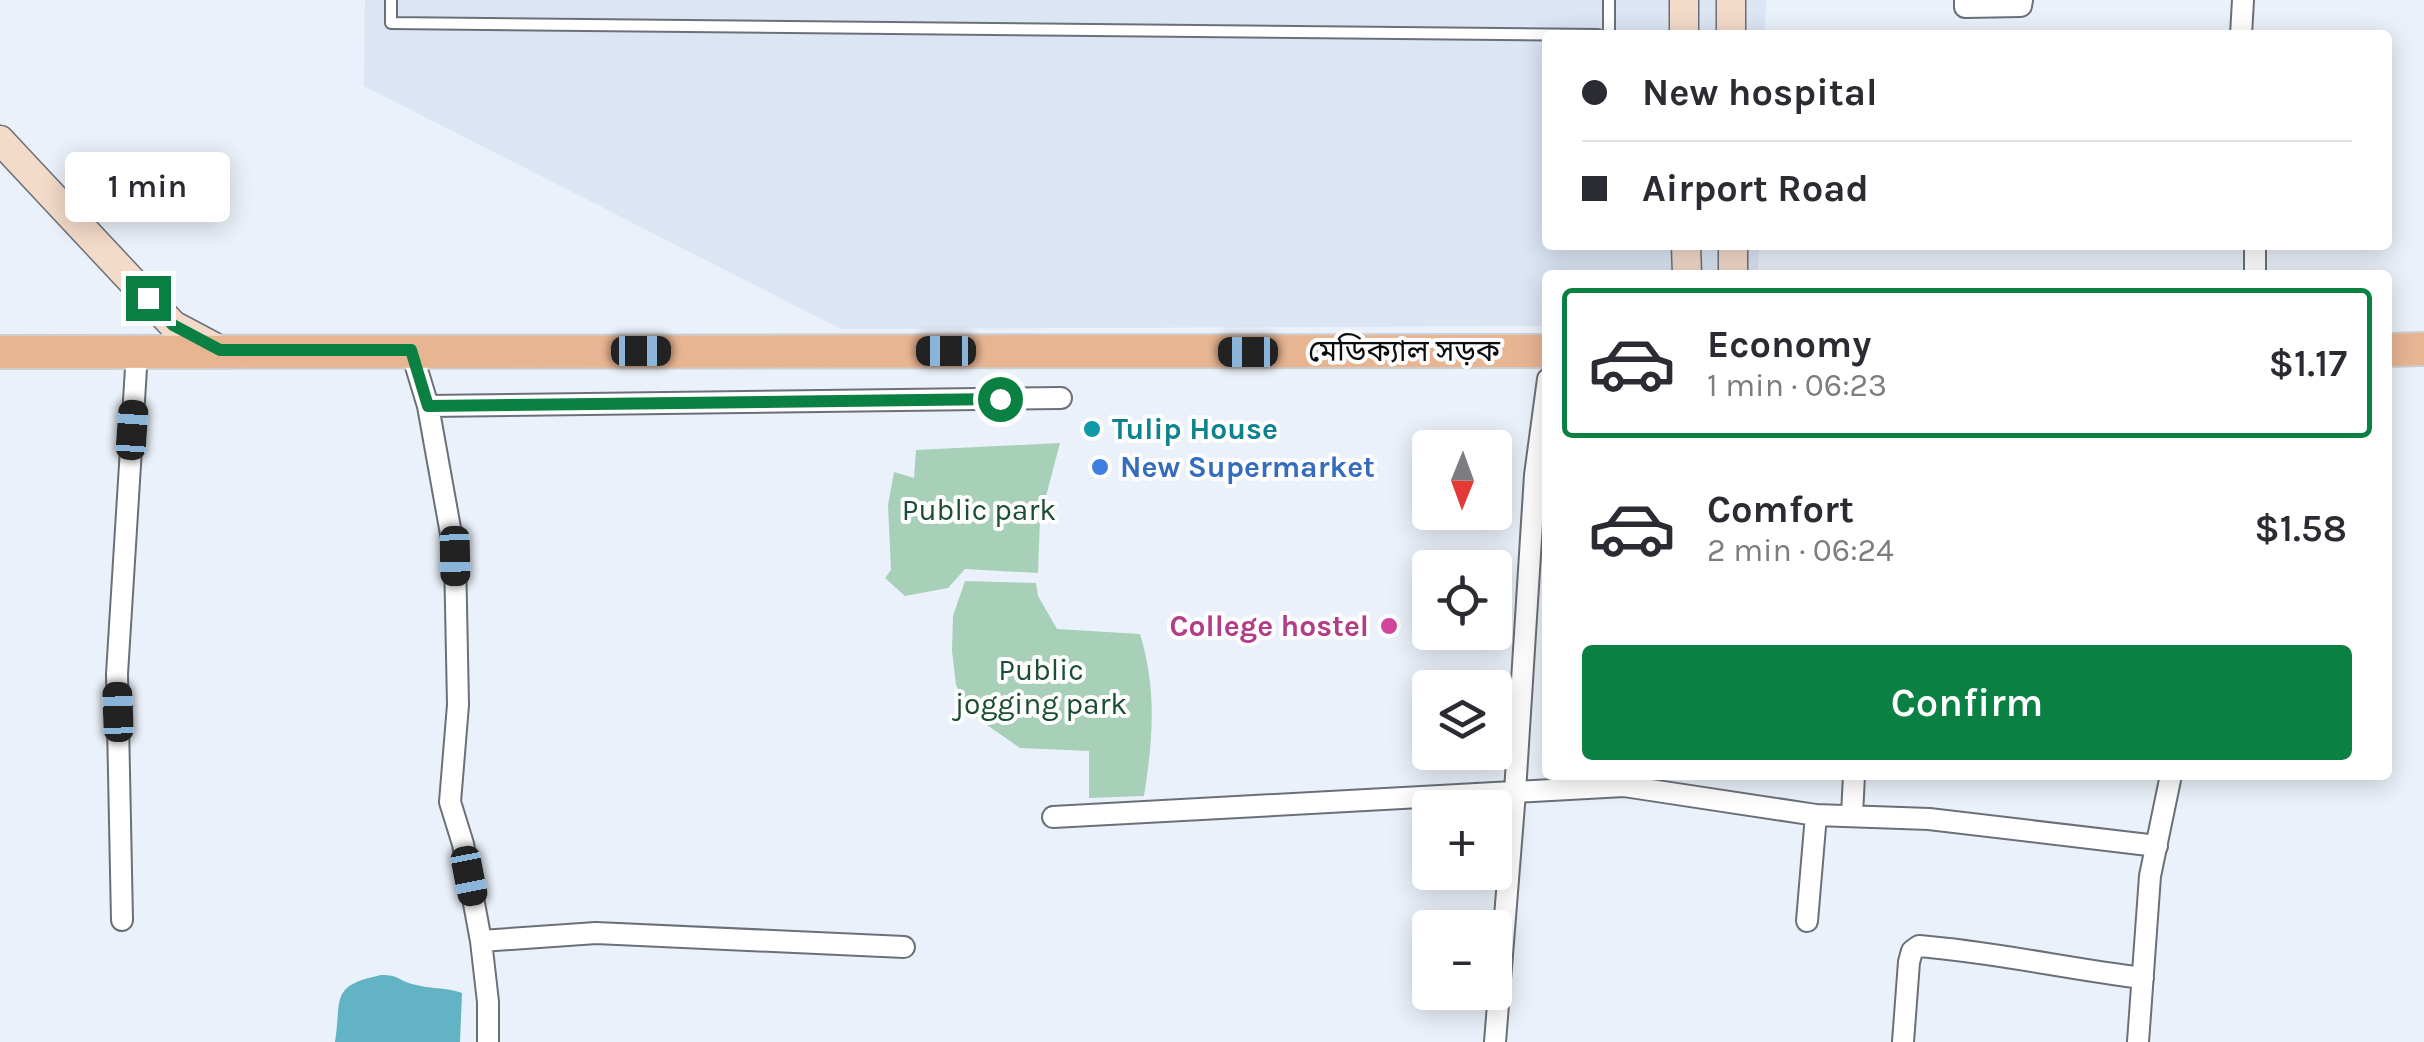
<!DOCTYPE html>
<html lang="en">
<head>
<meta charset="utf-8">
<style>
	body { margin:0; font-family:Karla,"Noto Sans Bengali",sans-serif; background:#f2f2f3; color:#2b2b33; height:100vh; display:flex; flex-direction:column; font-size:38px; white-space:nowrap }
	* { box-sizing:border-box; margin:0 }
	p { font-size:32px; color:#7c7c81 }
	.icon { flex:none; width:55px; height:55px; fill:none; stroke:currentColor; stroke-width:2; stroke-linecap:round; stroke-linejoin:round }
	.map { position:relative; flex:1; overflow:hidden }
	.side { position:absolute; left:1542px; top:270px; width:850px; height:510px; display:flex; flex-direction:column; background:#fff; border-radius:10px; box-shadow:0 5px 25px #0003 }
	.side>* { flex:none }
	.guide { position:absolute; left:1542px; top:30px; width:850px; height:220px; border-radius:10px; box-shadow:0 5px 25px #0003; display:grid; align-content:center; height:220px; padding:0 40px; background:#fff }
	.needle { width:65px; rotate:181deg }
	.tools { position:absolute; left:1412px; top:430px; display:grid; gap:20px }
	.tools a { display:grid; place-items:center; width:100px; height:100px; border-radius:10px; background:#fff; box-shadow:0 5px 25px #0003; font-size:50px }
	.end { position:absolute; width:45px; height:45px; margin:-22px; border:12px solid #0b8043; background:#fff; box-shadow:0 0 0 5px #fff }
	.from { border-radius:50% }
	.bubble { position:absolute; height:70px; border-radius:10px; background:#fff; box-shadow:0 5px 25px #0003; font-size:32px; font-weight:600; line-height:70px; text-align:center }
	.car { position:absolute; width:30px; height:60px; margin:-30px -15px; border-radius:12px; box-shadow:0 0 8px 2px #0007; background:linear-gradient(#222 24%,#8ab4d8 0 40%,#222 0 76%,#8ab4d8 0 86%,#222 0) }
	.guide b { display:flex; align-items:center; gap:35px; height:95px; font-size:38px }
	.guide b+b { border-top:2px solid #e1e1e2 }
	.guide i { width:25px; height:25px; background:#2b2b33 }
	ul { padding:18px 0 0; list-style:none }
	li { display:flex; align-items:center; gap:30px; height:150px; margin:0 20px 15px; padding:0 20px; border:5px solid transparent; border-radius:10px }
	li div { flex:1 }
	li b { display:block; font-size:38px }
	li em { font-style:normal; font-weight:600 }
	li.current { border-color:#0b8043 }
	li>.icon { width:90px; height:90px; stroke-width:1.5 }
	.cta { display:flex; gap:20px; margin-top:auto; padding:20px 40px }
	.cta a { flex:1; height:115px; border-radius:10px; background:#0b8043; color:#fff; font-size:40px; font-weight:600; line-height:115px; text-align:center }
	.map>svg:first-child { display:block }
</style>
</head>
<body>
<div class="map">
<svg width="2424" height="1042" viewBox="0 0 2424 1042">
	<rect width="100%" height="100%" fill="#ebf1fa"/>
	<path fill="#dbe5f4" d="M365 0H1766L1765 35H1548V245H1759L1758 275H1548L1547 326 841 329 364 86Z"/>
	<path fill="#a8cfb8" d="M1060 443 1040 519 1038 573 965 569 948 588 905 596 885 578 891 570 888 505 894 472 914 478 916 450Z
		M965 581 1036 583 1038 596 1057 629 1140 634C1157 689 1153 740 1144 796L1089 798V751L1020 748 971 714 956 685 952 651 953 616Z"/>
	<path fill="#62b3c3" d="M381 975C399 975 398 980 412 984 429 989 445 987 462 993L460 1042H335C342 998 329 986 381 975Z"/>
	<g fill="none" stroke-linecap="round" stroke-linejoin="round">
		<g stroke="#6b7078" stroke-width="14">
			<path id="lane" d="M391 0V23L1598 35
				M1609 35V0"/>
		</g>
		<g stroke="#6b7078" stroke-width="24">
			<path id="street" d="M1965 0V7L2021 6 2022 0
				M2241 35 2243 0
				M2255 245V275
				M411 350 428 406 455 556 458 705 450 802 463 844 481 941 488 1002V1042
				M428 406 1061 398
				M1852 815 1854 775
				M1053 817 1624 786 1816 815 1929 819 2157 846
				M122 920 117 674 137 352
				M1807 921 1816 815
				M481 941 596 933 904 947
				M1495 1042 1515 792 1535 475 1548 379
				M1903 1042 1909 962 1912 951 1919 946C1995 952 2068 969 2143 978
				M2138 1042 2150 876 2171 775"/>
		</g>
		<g stroke="#6b7078" stroke-width="31">
			<path id="secondary" d="M1684 0V35
				M1731 0V35
				M0 140 173 325 220 350
				M1686 245 1687 275
				M1733 245V275"/>
		</g>
		<g stroke="#cececf" stroke-width="36">
			<path id="primary" d="M2388 350 2424 349
				M0 352 1548 351"/>
		</g>
		<use href="#lane" stroke="#fff" stroke-width="10"/>
		<use href="#street" stroke="#fff" stroke-width="20"/>
		<use href="#secondary" stroke="#f3dac9" stroke-width="28"/>
		<use href="#primary" stroke="#e8b593" stroke-width="32"/>
	</g>
	<g fill="none" stroke-linecap="round" stroke-linejoin="round">
		<path stroke="#0b8043" stroke-width="12" d="M148 298 173 325 220 350H411L428 406 1000 399"/>
	</g>
	<circle fill="#0f9aa8" stroke="#fdfdfd" stroke-width="4" cx="1092" cy="429" r="10"/>
	<circle fill="#3f7fe0" stroke="#fdfdfd" stroke-width="4" cx="1100" cy="467" r="10"/>
	<circle fill="#d1479c" stroke="#fdfdfd" stroke-width="4" cx="1389" cy="626" r="10"/>
	<g text-anchor="middle" dominant-baseline="central" stroke-width="8" stroke-linejoin="round" paint-order="stroke">
		<g font-size="30" fill="#0a0c0f" stroke="#fdfdfd">
			<text x="1404" y="351">মেডিক্যাল সড়ক</text>
		</g>
		<g font-size="30" font-weight="bold" fill="#0d838f" stroke="#fdfdfd" text-anchor="start">
			<text x="1112" y="429">Tulip House</text>
		</g>
		<g font-size="30" font-weight="bold" fill="#366cbe" stroke="#fdfdfd" text-anchor="start">
			<text x="1120" y="467">New Supermarket</text>
		</g>
		<g font-size="30" fill="#1b4c34" stroke="#fdfdfd">
			<text x="979" y="510">Public park</text>
			<text x="1041" y="670">Public<tspan x="1041" dy="34">jogging park</tspan></text>
		</g>
		<g font-size="30" font-weight="bold" fill="#b23c85" stroke="#fdfdfd" text-anchor="end">
			<text x="1369" y="626">College hostel</text>
		</g>
	</g>
</svg>
<div class="tools">
<a><svg class="needle" viewBox="-14 -14 28 28"><path d="M0-13l5 13h-10z" fill="#e53935"/><path d="M0 13l5-13h-10z" fill="#7c7c81"/></svg></a>
<a><svg class="icon" aria-label="locate" viewBox="0 0 24 24"><circle cx="12" cy="12" r="6"/><path d="M12 2v4M12 18v4M2 12h4M18 12h4"/></svg></a>
<a><svg class="icon" aria-label="layers" viewBox="0 0 24 24"><path d="M12 4l9 5-9 5-9-5zM3 14l9 5 9-5"/></svg></a>
<a>+</a>
<a>−</a>
</div>
<i class="end from" style="left:1000px;top:399px"></i>
<i class="end" style="left:148px;top:298px"></i>
<div class="bubble" style="left:65px;top:152px;width:165px">1 min</div>
<i class="car" style="left:641px;top:351px;rotate:90deg"></i>
<i class="car" style="left:946px;top:351px;rotate:270deg"></i>
<i class="car" style="left:1248px;top:352px;rotate:270deg"></i>
<i class="car" style="left:132px;top:430px;rotate:4deg"></i>
<i class="car" style="left:455px;top:556px;rotate:179deg"></i>
<i class="car" style="left:118px;top:712px;rotate:358deg"></i>
<i class="car" style="left:469px;top:876px;rotate:169deg"></i>
<div class="guide">
<b><i class="from"></i>New hospital</b>
<b><i></i>Airport Road</b>
</div>
<section class="side">
<ul>
<li class="current"><svg class="icon" aria-label="car" viewBox="0 0 24 24"><path d="M5 17H2v-5l4-1 3-4h7l3 4 3 1v5h-3M9 17h6M6 11h13"/><circle cx="7" cy="17" r="2"/><circle cx="17" cy="17" r="2"/></svg><div><b>Economy</b><p>1 min · 06:23</p></div><em>$1.17</em></li>
<li><svg class="icon" aria-label="car" viewBox="0 0 24 24"><path d="M5 17H2v-5l4-1 3-4h7l3 4 3 1v5h-3M9 17h6M6 11h13"/><circle cx="7" cy="17" r="2"/><circle cx="17" cy="17" r="2"/></svg><div><b>Comfort</b><p>2 min · 06:24</p></div><em>$1.58</em></li>
</ul>
<div class="cta"><a>Confirm</a></div>
</section>
</div>
</body>
</html>
